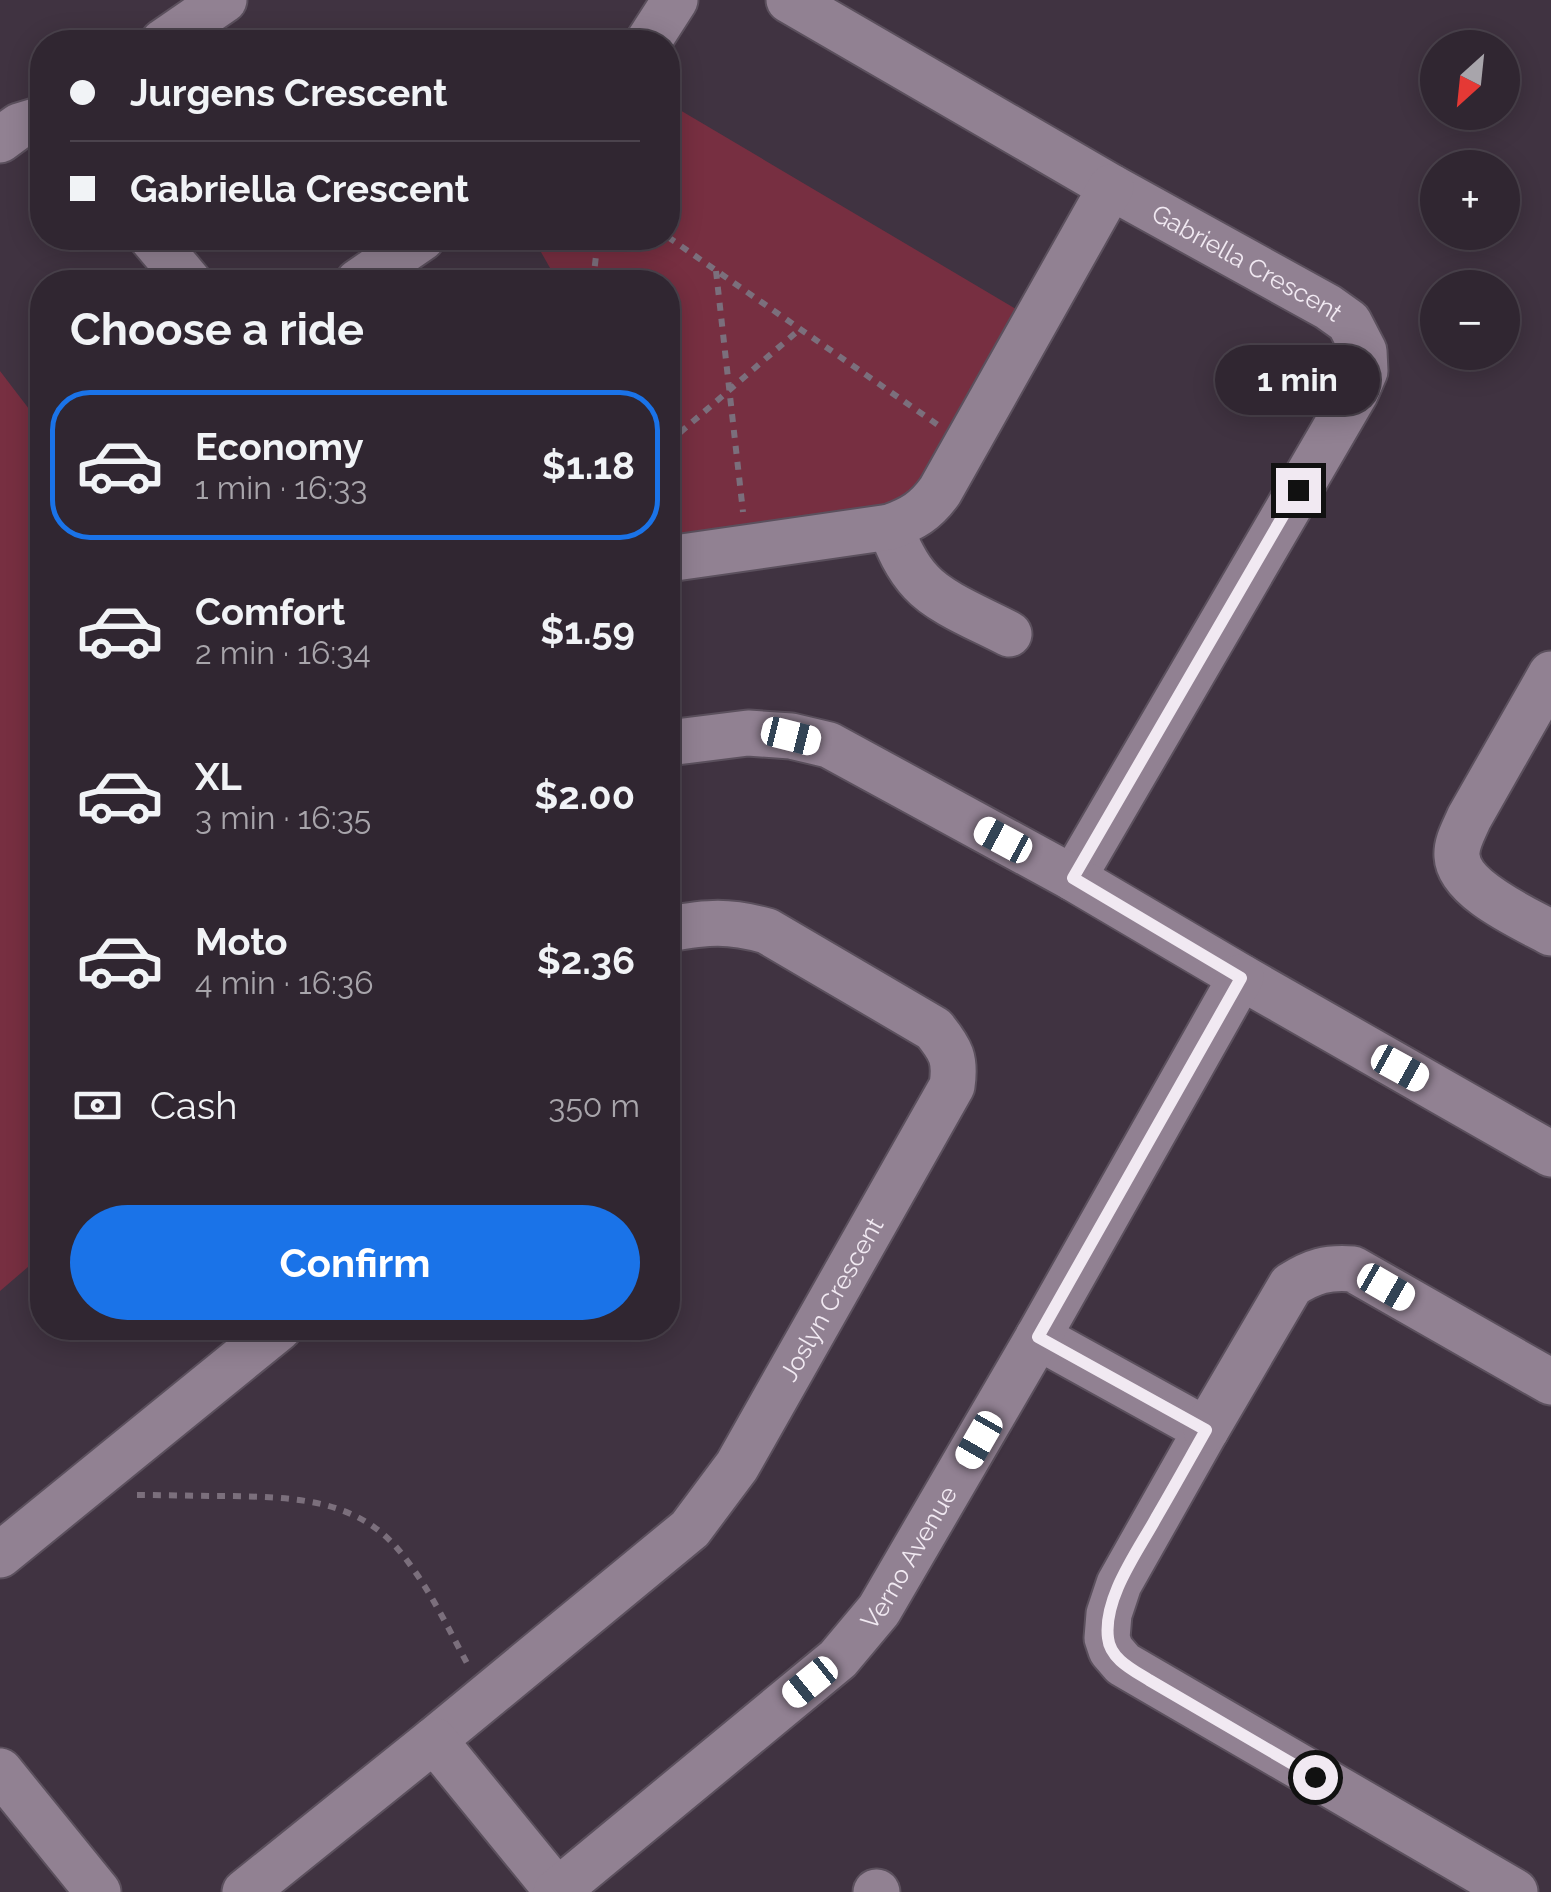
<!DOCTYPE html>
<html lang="en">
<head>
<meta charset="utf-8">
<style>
	body { margin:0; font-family:Raleway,sans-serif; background:#382e39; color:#f1f3f6; height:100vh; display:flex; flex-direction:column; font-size:38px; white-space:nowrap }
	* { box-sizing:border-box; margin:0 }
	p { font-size:32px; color:#a8a5ab }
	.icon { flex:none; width:55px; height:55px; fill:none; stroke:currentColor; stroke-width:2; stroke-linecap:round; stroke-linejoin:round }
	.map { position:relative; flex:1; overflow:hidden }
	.details { position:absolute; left:30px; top:270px; width:650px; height:1070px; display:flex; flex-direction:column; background:#302631; border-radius:40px; box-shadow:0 5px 25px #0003,0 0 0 2px #4b434d }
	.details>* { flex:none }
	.top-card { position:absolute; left:30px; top:30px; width:650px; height:220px; border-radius:40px; box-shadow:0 5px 25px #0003,0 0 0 2px #4b434d; display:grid; align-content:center; height:220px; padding:0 40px; background:#302631 }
	.needle { width:65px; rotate:207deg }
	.tools { position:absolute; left:1420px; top:30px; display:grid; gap:20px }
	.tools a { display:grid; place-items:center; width:100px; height:100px; border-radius:50%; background:#302631; box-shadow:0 5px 25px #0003,0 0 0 2px #4b434d; font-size:50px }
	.end { position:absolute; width:45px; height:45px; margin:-22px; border:12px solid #f1e9f2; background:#111; box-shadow:0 0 0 5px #111 }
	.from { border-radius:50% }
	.bubble { position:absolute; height:70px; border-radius:35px; background:#302631; box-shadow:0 5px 25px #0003,0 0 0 2px #4b434d; font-size:32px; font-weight:700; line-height:70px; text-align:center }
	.car { position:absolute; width:30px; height:60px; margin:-30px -15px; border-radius:12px; box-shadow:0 0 8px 2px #0007; background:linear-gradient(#fff 24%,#345 0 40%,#fff 0 76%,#345 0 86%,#fff 0) }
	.top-card b { display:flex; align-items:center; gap:35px; height:95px; font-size:38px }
	.top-card b+b { border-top:2px solid #4b434d }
	.top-card i { width:25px; height:25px; background:#f1f3f6 }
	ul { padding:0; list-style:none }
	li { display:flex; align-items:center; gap:30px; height:150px; margin:0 20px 15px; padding:0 20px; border:5px solid transparent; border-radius:40px }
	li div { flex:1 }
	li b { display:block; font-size:38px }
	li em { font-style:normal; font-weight:700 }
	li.selected { border-color:#1a73e8 }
	li>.icon { width:90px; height:90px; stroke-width:1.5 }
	h2 { padding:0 40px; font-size:45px; line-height:120px }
	.pay { display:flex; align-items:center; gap:25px; height:110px; padding:0 40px; font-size:38px }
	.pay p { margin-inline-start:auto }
	.action { display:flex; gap:20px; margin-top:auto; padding:20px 40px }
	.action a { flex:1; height:115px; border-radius:60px; background:#1a73e8; color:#fff; font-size:40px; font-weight:700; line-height:115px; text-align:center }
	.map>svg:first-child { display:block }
</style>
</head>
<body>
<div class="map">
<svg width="1551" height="1892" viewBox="0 0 1551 1892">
	<rect width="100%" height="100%" fill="#403341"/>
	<path fill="#772f41" d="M668 103 1021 312 912 502 668 542V282H558L533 238H668Z
		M0 371 42 426V1255L0 1291Z"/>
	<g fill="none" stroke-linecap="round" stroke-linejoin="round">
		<g stroke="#5b505d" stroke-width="49">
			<g id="minor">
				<path id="s1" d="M789 0 1111 187 1328 307 1349 322 1364 351 1365 371 1355 394 1073 878"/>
				<path d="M163 42 224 0"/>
				<path d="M648 42 675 0"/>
				<path d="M0 140 19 126 42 119"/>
				<path d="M152 238 189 282"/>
				<path d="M358 282 422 238"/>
				<path d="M890 527C898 547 906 566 921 582 941 604 983 620 1009 634"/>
				<path d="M668 559 890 527C912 519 926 511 940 491L1111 187"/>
				<path d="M1551 674 1469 818C1464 830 1456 843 1457 856 1459 890 1524 918 1551 933"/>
				<path d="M668 743 748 733 791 736 829 745 1073 878 1241 977 1551 1154"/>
				<path d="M1038 1337 1206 1430 1119 1584 1109 1614 1107 1638 1111 1650 1123 1664 1515 1892"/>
				<path d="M1206 1430 1291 1285C1313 1271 1327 1267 1353 1269L1551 1382"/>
				<path d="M0 1555 279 1328"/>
				<path id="s2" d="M434 1740 690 1529 737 1466 952 1086C956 1059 951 1050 934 1029L767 931C728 920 708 922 668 929"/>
				<path d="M0 1771 98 1892"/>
				<path d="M245 1892 434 1740 558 1892"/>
				<path id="s3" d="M556 1892 838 1659 879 1610 1038 1337 1241 977"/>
				<path d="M876 1892H877"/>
			</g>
		</g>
		<path stroke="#7b6f7c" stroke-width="6" stroke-dasharray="8 8" stroke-linecap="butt" d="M668 237 938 425
			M716 271 743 512
			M593 282 598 238
			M668 443 800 329
			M137 1495C167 1495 198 1496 228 1496 289 1497 354 1498 397 1548 427 1583 447 1626 468 1665"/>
		<use href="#minor" stroke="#918192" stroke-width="45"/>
	</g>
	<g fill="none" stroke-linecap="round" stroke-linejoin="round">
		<path stroke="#f1e9f2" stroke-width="12" d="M1298 490 1073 878 1241 978 1038 1337 1206 1430C1189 1460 1173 1489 1156 1518 1138 1551 1103 1598 1108 1638 1110 1659 1133 1670 1149 1680L1315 1777"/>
	</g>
	<g text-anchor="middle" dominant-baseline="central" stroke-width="9" stroke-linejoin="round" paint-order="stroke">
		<g font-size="25" fill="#f1e9f2" stroke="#231d23">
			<text stroke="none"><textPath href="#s1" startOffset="528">Gabriella Crescent</textPath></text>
			<text stroke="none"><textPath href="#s2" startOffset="602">Joslyn Crescent</textPath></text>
			<text stroke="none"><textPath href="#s3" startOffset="490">Verno Avenue</textPath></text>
		</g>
	</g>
</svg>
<div class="tools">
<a><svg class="needle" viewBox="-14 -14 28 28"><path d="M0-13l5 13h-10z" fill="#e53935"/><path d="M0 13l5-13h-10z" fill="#a8a5ab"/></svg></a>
<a>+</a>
<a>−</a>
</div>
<i class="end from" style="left:1315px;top:1777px"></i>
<i class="end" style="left:1298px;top:490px"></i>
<div class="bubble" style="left:1215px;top:345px;width:165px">1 min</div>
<i class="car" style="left:791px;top:736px;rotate:104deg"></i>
<i class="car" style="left:1003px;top:840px;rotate:298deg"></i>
<i class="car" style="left:1400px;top:1068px;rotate:119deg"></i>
<i class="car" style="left:1386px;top:1287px;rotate:120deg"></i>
<i class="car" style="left:979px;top:1440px;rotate:210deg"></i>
<i class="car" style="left:810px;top:1682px;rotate:231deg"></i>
<div class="top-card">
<b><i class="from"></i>Jurgens Crescent</b>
<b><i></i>Gabriella Crescent</b>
</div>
<section class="details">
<h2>Choose a ride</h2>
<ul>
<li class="selected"><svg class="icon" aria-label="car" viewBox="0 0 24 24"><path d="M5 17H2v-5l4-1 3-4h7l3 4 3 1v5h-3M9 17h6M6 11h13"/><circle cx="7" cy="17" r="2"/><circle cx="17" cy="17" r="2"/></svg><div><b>Economy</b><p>1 min · 16:33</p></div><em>$1.18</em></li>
<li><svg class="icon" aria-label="car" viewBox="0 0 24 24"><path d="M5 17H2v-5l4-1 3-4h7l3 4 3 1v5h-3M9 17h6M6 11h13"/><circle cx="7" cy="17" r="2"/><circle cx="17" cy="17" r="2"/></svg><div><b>Comfort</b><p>2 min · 16:34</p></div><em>$1.59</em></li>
<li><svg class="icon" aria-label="car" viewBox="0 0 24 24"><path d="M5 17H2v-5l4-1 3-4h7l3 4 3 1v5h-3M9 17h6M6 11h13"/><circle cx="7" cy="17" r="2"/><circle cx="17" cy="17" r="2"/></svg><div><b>XL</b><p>3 min · 16:35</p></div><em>$2.00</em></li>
<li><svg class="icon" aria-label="car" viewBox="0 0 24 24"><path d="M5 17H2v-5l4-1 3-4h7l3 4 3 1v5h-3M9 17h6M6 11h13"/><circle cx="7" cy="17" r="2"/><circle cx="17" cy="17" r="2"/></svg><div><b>Moto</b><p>4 min · 16:36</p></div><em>$2.36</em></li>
</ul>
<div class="pay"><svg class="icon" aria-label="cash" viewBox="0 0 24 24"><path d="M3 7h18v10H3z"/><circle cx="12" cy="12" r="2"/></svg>Cash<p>350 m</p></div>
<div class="action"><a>Confirm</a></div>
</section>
</div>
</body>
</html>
